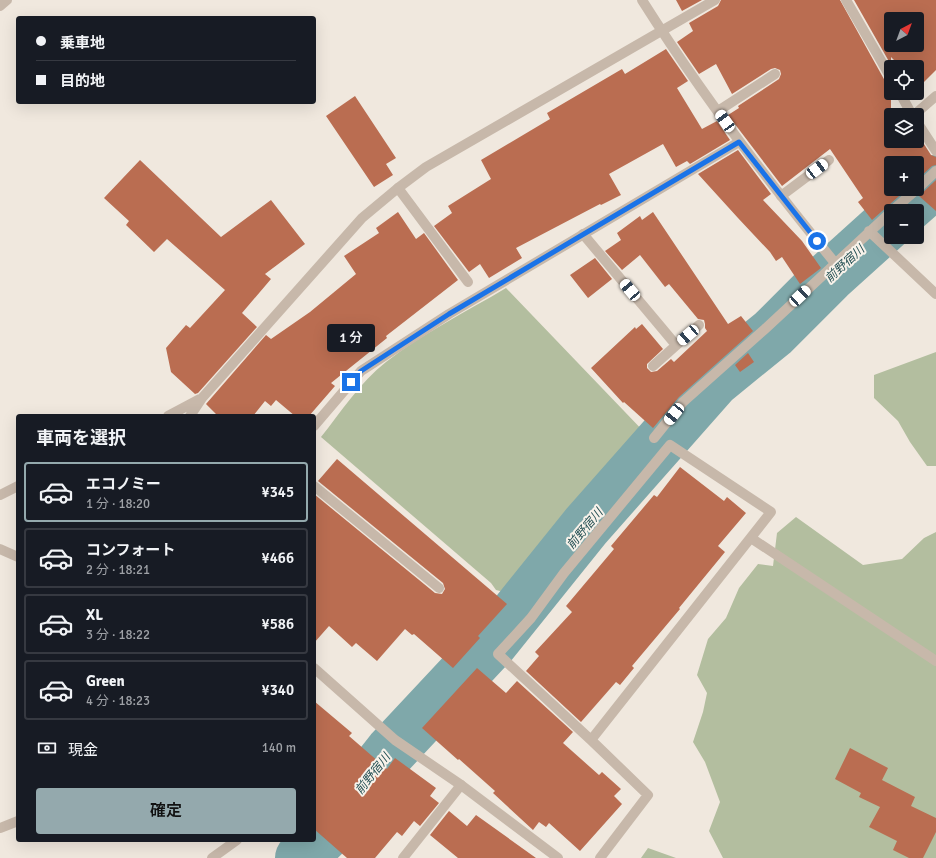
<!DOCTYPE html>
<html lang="ja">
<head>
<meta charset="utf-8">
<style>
	body { margin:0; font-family:Signika,"Noto Sans JP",sans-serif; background:#242831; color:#f1f3f6; height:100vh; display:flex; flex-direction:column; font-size:15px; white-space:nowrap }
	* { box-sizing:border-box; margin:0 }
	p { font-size:13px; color:#9ea1a6 }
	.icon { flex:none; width:22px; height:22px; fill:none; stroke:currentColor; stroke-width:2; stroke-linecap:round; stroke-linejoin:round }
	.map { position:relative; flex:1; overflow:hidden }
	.details { position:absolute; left:16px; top:414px; width:300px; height:428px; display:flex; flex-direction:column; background:#171b24; border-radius:4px; box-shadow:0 4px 16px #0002 }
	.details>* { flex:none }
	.banner { position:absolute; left:16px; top:16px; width:300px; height:88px; border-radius:4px; box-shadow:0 4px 16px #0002; display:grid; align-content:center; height:88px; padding:0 20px; background:#171b24 }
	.needle { width:26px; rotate:41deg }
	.buttons { position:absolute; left:884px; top:12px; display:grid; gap:8px }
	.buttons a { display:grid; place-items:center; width:40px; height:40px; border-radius:4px; background:#171b24; box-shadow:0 4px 16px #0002; font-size:20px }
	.end { position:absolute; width:18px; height:18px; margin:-9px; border:5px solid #1a73e8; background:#fff; box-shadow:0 0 0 2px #fff }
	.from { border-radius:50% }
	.bubble { position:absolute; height:28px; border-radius:4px; background:#171b24; box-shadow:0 4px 16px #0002; font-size:13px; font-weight:600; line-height:28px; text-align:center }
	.car { position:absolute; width:12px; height:24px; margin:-12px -6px; border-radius:5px; box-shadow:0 0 3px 1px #0007; background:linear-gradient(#fff 24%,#345 0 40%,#fff 0 76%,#345 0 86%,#fff 0) }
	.banner b { display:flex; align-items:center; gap:14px; height:38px; font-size:15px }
	.banner b+b { border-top:1px solid #363941 }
	.banner i { width:10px; height:10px; background:#f1f3f6 }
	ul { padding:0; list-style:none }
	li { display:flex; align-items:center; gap:12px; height:60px; margin:0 8px 6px; padding:0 12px; border:2px solid #363941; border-radius:4px }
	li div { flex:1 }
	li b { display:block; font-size:15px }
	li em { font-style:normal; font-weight:600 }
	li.active { border-color:#94a9ad }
	li>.icon { width:36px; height:36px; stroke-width:1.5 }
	h2 { padding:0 20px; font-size:18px; line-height:48px }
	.pay { display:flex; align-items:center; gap:10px; height:44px; padding:0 20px; font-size:15px }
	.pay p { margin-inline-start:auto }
	.button { display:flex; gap:8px; margin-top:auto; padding:8px 20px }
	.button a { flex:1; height:46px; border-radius:4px; background:#94a9ad; color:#111; font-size:16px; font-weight:600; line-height:46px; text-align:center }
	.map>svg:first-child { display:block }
</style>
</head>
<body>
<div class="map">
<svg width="936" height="858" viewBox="0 0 936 858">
	<rect width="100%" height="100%" fill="#f0e8de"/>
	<path fill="#b3be9f" d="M506 288 648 436 654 446 522 610 500 591 496 590 491 583 321 437C341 412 360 382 386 362 423 333 466 312 506 288Z
		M936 352V466H927L910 442 898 421 874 398V375Z
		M796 517 863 565 902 559 924 538 936 532V858H723L709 831 720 802 705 762 693 742 703 712 707 693 697 675 708 639 726 618 739 588 758 564 773 566 777 533Z
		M648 848 676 858H641Z"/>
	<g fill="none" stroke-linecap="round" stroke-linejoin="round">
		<path stroke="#7fa8aa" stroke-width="52" d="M902 211 936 181
			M301 858 328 831 391 751 492 643 586 526 714 381 773 333 829 277 891 221"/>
	</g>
	<path fill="#ba6d51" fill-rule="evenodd" d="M676 0H702L682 11Z
		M721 0H840L885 81 891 84V141H922L931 155 936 157V165L932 166 917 180V163H891V189H907L872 220 858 202 863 198 830 149 782 186 728 115 739 108 738 106 779 79 781 74 780 70 775 68 771 69 732 94 716 64 699 74 677 42 693 31 689 23 718 6Z
		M854 0H936V70L920 86 917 83V67H901L891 57V65ZM891 19H917V45H891Z
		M666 49 688 81 677 88 702 129 717 121 730 140 690 164 687 161 676 167 663 144 609 174 621 195 601 205 600 204 516 248 522 258 489 278 480 264 469 272 434 226 452 213 448 206 491 179 481 160 550 119 547 113 622 69 625 74Z
		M355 96 396 158 386 164 393 175 374 187 326 116Z
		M738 150 771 194 763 200 802 241 821 268 800 284 782 257 776 261 770 252 738 218 698 174Z
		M140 160 221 237 271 200 305 244 265 274 271 279 242 313 257 327 198 393 195 394 171 372 166 348 186 325 190 328 225 290 167 239 154 252 126 225 129 221 104 198Z
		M936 180V211L919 196Z
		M398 212 416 239 424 233 458 280 386 336 387 338 331 383 335 386 309 416H295L276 400 271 406 265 401 253 416H218L206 404 266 335 271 339 310 312 356 274 344 256 379 233 376 228Z
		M653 212 728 324 741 316 753 331 679 397 653 428 624 402 623 403 591 368 635 327 636 329 642 324 663 349 647 364V368L651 372 657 371 671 359 674 362 707 331 705 328V324L704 320 698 319 669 284 665 287 640 255 622 270 605 251 621 240 617 233 640 216 642 220Z
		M595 258 612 279 588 298 570 275Z
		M748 353 754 362 740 372 735 365Z
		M337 459 507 604 478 636 480 638 453 668 414 634 412 635 405 629 377 661 356 643 352 647 329 626 314 643V494L435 593 442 594 445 589 443 583 318 481Z
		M680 467 724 501 727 497 746 513 718 546 725 552 679 608 680 609 632 666 634 668 620 685 616 682 581 722 526 671 539 656 535 652 572 612 566 606 614 549 611 546 654 495 657 497Z
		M477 668 506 693 517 681 573 732 563 743 599 775 602 772 621 789 614 796 622 804 580 851 549 823 546 827 539 822 533 830 493 793 495 791 459 759 458 760 422 728Z
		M314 701 352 733 349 736 387 769 395 758 436 788 430 796 439 803 420 826 414 821 402 836 397 832 375 858H347L314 829Z
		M850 748 888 768 882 780 915 797 911 806 936 818V832L923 858H909L893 850 897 841 869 827 880 807 859 797 861 793 835 779Z
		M449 811 467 826 476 815 536 858H458L430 835Z"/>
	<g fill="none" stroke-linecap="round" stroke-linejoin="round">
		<path stroke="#c7b8aa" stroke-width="10" d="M846 0 891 78
			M0 6 7 0
			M900 93 912 115
			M718 111 775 74
			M914 115 936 96
			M917 122 936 151
			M398 188 468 282
			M917 189 936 171
			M781 196 829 160
			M892 211 917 189
			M869 231 936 294
			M583 234 676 345
			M653 366 699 325
			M654 438 683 402 765 329 891 212
			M314 486 439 588
			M751 538 936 661
			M591 740 771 512 670 445 564 573 531 618 498 654 591 740 648 795 600 858
			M403 858 461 785"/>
		<path stroke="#c7b8aa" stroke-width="10" d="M642 0C700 92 766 179 835 263
			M168 416 200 399
			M190 416 202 398 362 218 398 188 426 167 715 0
			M314 426 361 371 449 314 739 142
			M0 495 18 486
			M0 549 18 557
			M314 668 395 740 461 785 558 858
			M0 828 18 821
			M212 858 237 840"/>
	</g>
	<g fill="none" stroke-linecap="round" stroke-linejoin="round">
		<path stroke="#1a73e8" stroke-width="5" d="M351 382 361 371 449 314 739 142 817 241"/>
	</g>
	<g text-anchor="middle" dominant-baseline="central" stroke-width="4" stroke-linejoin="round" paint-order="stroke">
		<g font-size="12" font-style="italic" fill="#234f53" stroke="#f8f2ea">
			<text transform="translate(845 264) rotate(-43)">前野宿川</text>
			<text transform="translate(585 529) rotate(-50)">前野宿川</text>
			<text transform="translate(373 774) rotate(-52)">前野宿川</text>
		</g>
	</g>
</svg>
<div class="buttons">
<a><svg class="needle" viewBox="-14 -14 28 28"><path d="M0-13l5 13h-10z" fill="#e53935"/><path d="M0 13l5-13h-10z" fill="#9ea1a6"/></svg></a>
<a><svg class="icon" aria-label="locate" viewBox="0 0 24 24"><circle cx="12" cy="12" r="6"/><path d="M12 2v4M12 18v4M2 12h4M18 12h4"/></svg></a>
<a><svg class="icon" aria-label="layers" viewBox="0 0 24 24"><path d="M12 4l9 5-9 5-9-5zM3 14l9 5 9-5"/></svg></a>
<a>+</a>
<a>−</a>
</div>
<i class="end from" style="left:817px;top:241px"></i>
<i class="end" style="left:351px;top:382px"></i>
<div class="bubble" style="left:327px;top:324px;width:48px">1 分</div>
<i class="car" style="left:725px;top:121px;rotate:325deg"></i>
<i class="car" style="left:817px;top:169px;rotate:53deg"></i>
<i class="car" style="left:630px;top:290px;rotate:320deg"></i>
<i class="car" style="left:800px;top:296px;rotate:47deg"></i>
<i class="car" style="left:688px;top:335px;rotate:229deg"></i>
<i class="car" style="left:674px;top:414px;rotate:219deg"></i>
<div class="banner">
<b><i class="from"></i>乗車地</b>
<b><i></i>目的地</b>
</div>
<section class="details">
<h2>車両を選択</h2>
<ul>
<li class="active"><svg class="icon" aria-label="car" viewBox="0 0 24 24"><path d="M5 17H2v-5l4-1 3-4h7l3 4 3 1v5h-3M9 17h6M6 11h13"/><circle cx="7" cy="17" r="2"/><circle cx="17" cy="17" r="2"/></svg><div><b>エコノミー</b><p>1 分 · 18:20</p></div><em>¥345</em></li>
<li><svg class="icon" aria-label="car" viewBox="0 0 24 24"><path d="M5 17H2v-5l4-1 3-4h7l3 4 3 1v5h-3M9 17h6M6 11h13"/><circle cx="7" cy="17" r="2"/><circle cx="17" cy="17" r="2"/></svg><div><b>コンフォート</b><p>2 分 · 18:21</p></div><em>¥466</em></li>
<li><svg class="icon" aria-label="car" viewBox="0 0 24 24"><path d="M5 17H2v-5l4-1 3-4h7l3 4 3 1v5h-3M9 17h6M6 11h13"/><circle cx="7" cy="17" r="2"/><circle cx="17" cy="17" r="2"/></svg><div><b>XL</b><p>3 分 · 18:22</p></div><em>¥586</em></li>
<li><svg class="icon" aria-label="car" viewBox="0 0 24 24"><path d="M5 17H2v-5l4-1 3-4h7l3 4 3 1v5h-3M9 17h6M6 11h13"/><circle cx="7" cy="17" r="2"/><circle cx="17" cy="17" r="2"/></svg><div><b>Green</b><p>4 分 · 18:23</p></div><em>¥340</em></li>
</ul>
<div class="pay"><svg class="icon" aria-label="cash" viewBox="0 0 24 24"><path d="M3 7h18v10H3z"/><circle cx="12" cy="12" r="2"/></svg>現金<p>140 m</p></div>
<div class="button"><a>確定</a></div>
</section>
</div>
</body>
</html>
